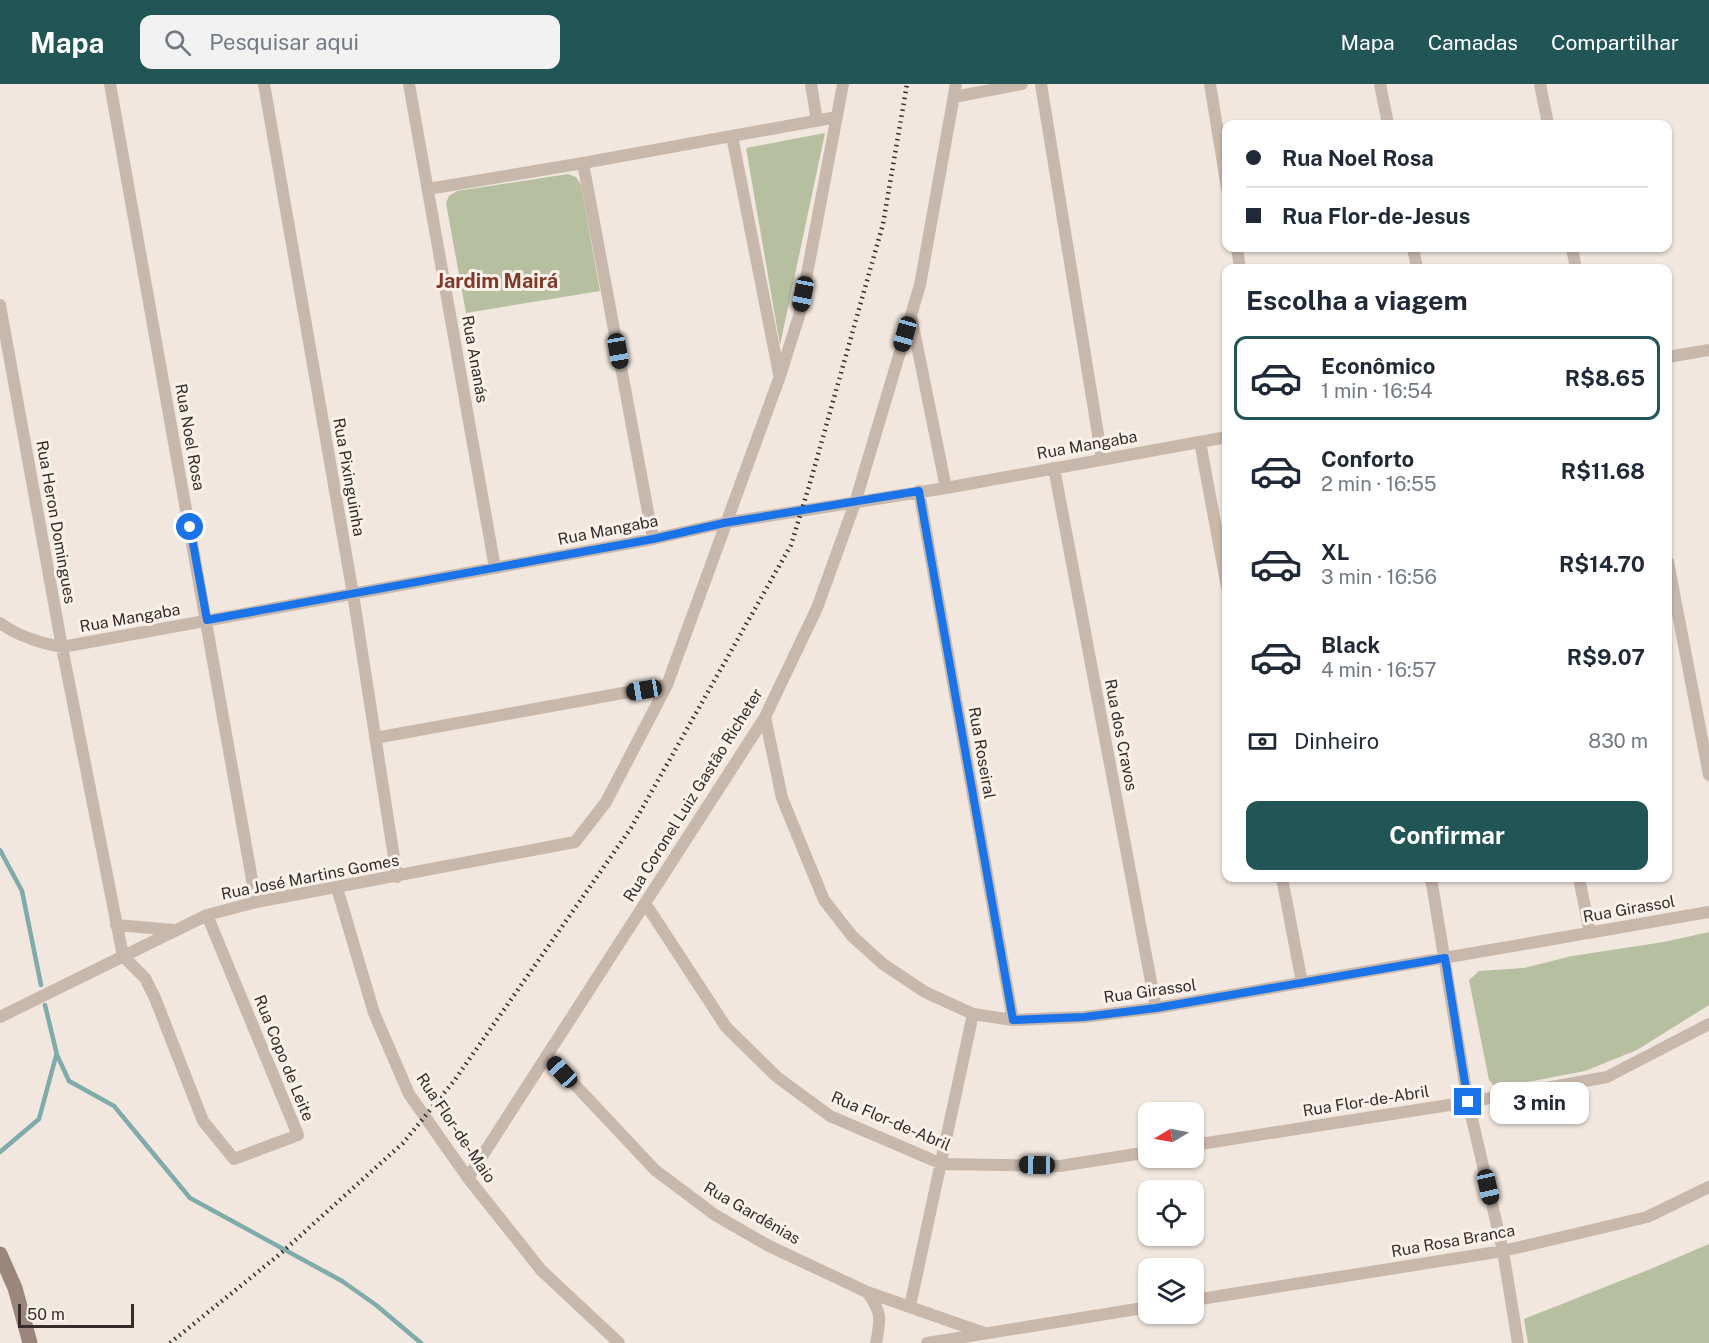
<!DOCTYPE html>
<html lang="pt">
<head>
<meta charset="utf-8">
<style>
	body { margin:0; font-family:"Public Sans",sans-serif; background:#f2f2f3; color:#1f2937; height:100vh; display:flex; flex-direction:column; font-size:22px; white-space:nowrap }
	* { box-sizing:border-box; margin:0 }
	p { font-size:20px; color:#747a83 }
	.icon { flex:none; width:33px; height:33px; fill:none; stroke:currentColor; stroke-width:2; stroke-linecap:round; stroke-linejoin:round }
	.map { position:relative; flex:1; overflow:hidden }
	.drawer { position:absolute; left:1222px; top:180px; width:450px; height:618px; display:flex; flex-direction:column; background:#fff; border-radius:12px; box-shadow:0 2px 4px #0004 }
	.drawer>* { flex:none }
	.guide { position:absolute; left:1222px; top:36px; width:450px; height:132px; border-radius:12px; box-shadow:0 2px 4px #0004; display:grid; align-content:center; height:132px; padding:0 24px; background:#fff }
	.needle { width:39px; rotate:260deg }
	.buttons { position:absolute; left:1138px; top:1018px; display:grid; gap:12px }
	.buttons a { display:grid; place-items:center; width:66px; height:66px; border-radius:12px; background:#fff; box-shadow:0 2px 4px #0004; font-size:30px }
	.scale { position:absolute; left:18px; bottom:15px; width:116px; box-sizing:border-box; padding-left:6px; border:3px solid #362d2a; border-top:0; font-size:16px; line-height:21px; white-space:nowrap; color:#362d2a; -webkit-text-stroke:4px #f9f1ea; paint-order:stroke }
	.end { position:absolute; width:27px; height:27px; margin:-14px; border:8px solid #1a73e8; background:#fff; box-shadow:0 0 0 3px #fff }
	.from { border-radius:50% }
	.bubble { position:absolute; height:42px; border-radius:12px; background:#fff; box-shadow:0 2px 4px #0004; font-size:20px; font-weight:700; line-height:42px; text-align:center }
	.car { position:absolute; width:18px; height:36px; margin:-18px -9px; border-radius:8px; box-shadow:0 0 4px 2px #0007; background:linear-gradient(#222 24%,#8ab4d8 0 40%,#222 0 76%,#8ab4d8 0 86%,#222 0) }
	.guide b { display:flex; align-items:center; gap:21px; height:57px; font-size:22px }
	.guide b+b { border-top:2px solid #e0e1e3 }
	.guide i { width:15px; height:15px; background:#1f2937 }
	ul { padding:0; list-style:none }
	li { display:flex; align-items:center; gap:18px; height:84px; margin:0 12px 9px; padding:0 12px; border:3px solid transparent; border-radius:12px }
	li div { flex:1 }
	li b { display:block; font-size:22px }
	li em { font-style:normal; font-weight:700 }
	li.active { border-color:#255 }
	li>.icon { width:54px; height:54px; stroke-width:1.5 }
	h2 { padding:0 24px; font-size:27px; line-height:72px }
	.pay { display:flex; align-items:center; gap:15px; height:66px; padding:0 24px; font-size:22px }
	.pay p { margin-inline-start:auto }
	.primary-button { display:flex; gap:12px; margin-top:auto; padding:12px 24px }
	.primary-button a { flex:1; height:69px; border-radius:12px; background:#255; color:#fff; font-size:24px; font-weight:700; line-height:69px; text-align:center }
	header { display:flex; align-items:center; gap:36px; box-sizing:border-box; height:84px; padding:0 30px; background:#255; color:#fff }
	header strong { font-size:28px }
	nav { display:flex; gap:33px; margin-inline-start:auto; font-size:21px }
	.search { width:420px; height:54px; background:#f2f2f3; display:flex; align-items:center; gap:15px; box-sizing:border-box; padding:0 21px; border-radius:12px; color:#747a83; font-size:22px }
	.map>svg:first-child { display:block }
</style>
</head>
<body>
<header>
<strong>Mapa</strong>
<div class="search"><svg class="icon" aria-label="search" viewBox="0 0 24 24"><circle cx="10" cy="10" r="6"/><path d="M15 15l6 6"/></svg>Pesquisar aqui</div>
<nav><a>Mapa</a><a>Camadas</a><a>Compartilhar</a></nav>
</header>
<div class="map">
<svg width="1709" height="1259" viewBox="0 0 1709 1259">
	<rect width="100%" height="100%" fill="#f1e7de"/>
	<path fill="#b6bf9f" d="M825 49 780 261 746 64Z
		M568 90 576 93 581 101 600 207 466 229 446 119 449 112 457 107Z
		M1709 848V921L1637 966 1585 987 1496 1004 1489 996 1469 896 1479 887 1524 884 1572 872 1664 858Z
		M1709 1160V1259H1528L1524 1235 1653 1184Z"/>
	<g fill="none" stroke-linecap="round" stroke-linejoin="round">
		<path stroke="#7facab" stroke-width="4.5" d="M0 766 22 807 41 901
			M45 921 57 971 69 997 114 1022 190 1114 342 1197 376 1221 421 1259
			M0 1068 39 1035 56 972"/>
		<path stroke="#c8b7ab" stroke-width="12" d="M110 0 256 818
			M264 0 353 510 397 793
			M409 0 495 484
			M811 0 817 37
			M1041 0 1102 375
			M1210 0 1227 104
			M1380 0 1388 40
			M1540 0 1548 40
			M954 13 1022 0
			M732 52 779 290
			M583 79 653 455
			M428 105 583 79 837 33
			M1237 164 1240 184
			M1413 164 1417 184
			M1572 164 1576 184
			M0 221 62 563 123 872
			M911 232 946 404
			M1668 273 1709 266
			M1200 358 1227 503
			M1054 384 1156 924
			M919 407 1013 936
			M1668 478 1709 691
			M0 539C18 552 40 559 62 563L653 455 724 439 946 404 1227 353
			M765 633 782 714 824 816 852 852 883 880 925 908 973 930 1013 936 1084 933 1156 924 1709 828
			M375 654 667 601
			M1282 794 1302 899
			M1431 794 1468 1018 1503 1167 1518 1259
			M1579 794 1590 849
			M337 804 374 929 409 1010 468 1094 541 1186 619 1259
			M645 819 726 943 777 993 830 1032 942 1080 1060 1082 1149 1068
			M116 841 174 846
			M123 872 145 894 155 914 203 1037 234 1075 298 1051 207 831
			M0 933 207 831 256 818 575 758 606 718 667 601 780 292 799 232 843 0
			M547 971 655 1086 715 1131 769 1162 867 1208 984 1249
			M1194 1061 1468 1018 1607 993 1709 940
			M468 1094 765 633 817 524 855 419 920 201 956 0
			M867 1208C882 1228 881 1235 876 1259
			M1194 1216 1503 1167 1647 1133 1709 1103
			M910 1222 973 930
			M927 1259 1149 1223"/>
		<path stroke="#9c867c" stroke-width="15" d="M0 1170 15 1204 30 1259"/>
		<path stroke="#362d2a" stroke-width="4.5" stroke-dasharray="1.5 4.5" stroke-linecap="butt" d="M170 1259 280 1170 403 1059 454 997 631 744 791 461 810 399 883 140 907 0"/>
	</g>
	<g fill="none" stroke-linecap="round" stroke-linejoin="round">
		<path stroke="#1a73e8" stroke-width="8" d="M190 443 207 536 653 455 724 439 919 407 1013 936 1084 933 1156 924 1445 874 1468 1018"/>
	</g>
	<g text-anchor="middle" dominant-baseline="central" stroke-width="6" stroke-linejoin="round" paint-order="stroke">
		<g font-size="16" fill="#362d2a" stroke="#f9f1ea">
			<text transform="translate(475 275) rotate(80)">Rua Ananás</text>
			<text transform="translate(190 353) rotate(80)">Rua Noel Rosa</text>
			<text transform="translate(1087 361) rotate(-10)">Rua Mangaba</text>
			<text transform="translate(349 393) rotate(80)">Rua Pixinguinha</text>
			<text transform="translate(56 438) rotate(80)">Rua Heron Domingues</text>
			<text transform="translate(608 446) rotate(-11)">Rua Mangaba</text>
			<text transform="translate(130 534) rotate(-10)">Rua Mangaba</text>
			<text transform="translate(1121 651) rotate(79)">Rua dos Cravos</text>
			<text transform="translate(982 669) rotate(80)">Rua Roseiral</text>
			<text transform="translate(693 711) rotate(-58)">Rua Coronel Luiz Gastão Richeter</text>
			<text transform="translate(310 793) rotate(-11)">Rua José Martins Gomes</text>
			<text transform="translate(1629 825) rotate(-10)">Rua Girassol</text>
			<text transform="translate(1150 907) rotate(-8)">Rua Girassol</text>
			<text transform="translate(284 974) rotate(68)">Rua Copo de Leite</text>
			<text transform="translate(1366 1017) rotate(-9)">Rua Flor-de-Abril</text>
			<text transform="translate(891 1037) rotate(23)">Rua Flor-de-Abril</text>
			<text transform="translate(456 1044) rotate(56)">Rua Flor-de-Maio</text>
			<text transform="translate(752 1129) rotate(30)">Rua Gardênias</text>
			<text transform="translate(1453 1157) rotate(-10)">Rua Rosa Branca</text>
		</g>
		<g font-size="20" font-weight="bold" fill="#803828" stroke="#f9f1ea">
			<text x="497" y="197">Jardim Mairá</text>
		</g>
	</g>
</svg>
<div class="buttons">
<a><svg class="needle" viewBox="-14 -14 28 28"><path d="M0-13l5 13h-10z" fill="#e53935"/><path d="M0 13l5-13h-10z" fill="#747a83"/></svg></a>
<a><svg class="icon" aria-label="locate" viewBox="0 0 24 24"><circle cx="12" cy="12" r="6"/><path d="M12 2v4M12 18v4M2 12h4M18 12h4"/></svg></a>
<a><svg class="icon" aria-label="layers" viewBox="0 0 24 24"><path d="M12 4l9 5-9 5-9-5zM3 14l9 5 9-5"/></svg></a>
</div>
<div class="scale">50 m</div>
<i class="end from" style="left:190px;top:443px"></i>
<i class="end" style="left:1468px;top:1018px"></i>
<div class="bubble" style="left:1490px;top:998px;width:99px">3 min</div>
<i class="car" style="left:803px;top:210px;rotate:191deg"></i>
<i class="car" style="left:905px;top:250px;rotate:196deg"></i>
<i class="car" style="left:618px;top:267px;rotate:170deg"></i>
<i class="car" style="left:644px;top:606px;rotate:260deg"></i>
<i class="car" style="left:562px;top:988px;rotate:317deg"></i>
<i class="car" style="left:1037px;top:1081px;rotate:271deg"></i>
<i class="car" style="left:1488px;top:1103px;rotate:167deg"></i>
<div class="guide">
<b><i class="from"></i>Rua Noel Rosa</b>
<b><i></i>Rua Flor-de-Jesus</b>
</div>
<section class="drawer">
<h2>Escolha a viagem</h2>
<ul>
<li class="active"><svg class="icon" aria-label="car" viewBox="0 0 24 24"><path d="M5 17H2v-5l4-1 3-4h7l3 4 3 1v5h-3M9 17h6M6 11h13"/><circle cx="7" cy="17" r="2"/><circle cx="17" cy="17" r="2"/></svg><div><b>Econômico</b><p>1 min · 16:54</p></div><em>R$8.65</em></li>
<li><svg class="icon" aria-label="car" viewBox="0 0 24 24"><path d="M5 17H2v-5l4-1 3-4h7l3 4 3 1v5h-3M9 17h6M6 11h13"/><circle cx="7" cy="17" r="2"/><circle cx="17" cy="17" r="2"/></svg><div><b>Conforto</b><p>2 min · 16:55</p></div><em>R$11.68</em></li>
<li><svg class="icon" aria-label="car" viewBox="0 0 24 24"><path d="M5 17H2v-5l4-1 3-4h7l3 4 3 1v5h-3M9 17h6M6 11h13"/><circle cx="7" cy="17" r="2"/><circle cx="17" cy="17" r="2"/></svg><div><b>XL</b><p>3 min · 16:56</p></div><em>R$14.70</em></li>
<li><svg class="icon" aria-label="car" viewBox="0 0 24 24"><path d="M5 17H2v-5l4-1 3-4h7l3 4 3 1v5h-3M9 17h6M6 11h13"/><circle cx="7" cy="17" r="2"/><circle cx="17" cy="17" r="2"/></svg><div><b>Black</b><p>4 min · 16:57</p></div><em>R$9.07</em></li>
</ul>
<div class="pay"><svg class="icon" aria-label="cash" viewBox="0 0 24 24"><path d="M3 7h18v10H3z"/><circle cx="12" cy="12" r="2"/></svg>Dinheiro<p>830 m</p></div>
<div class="primary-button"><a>Confirmar</a></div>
</section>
</div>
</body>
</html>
